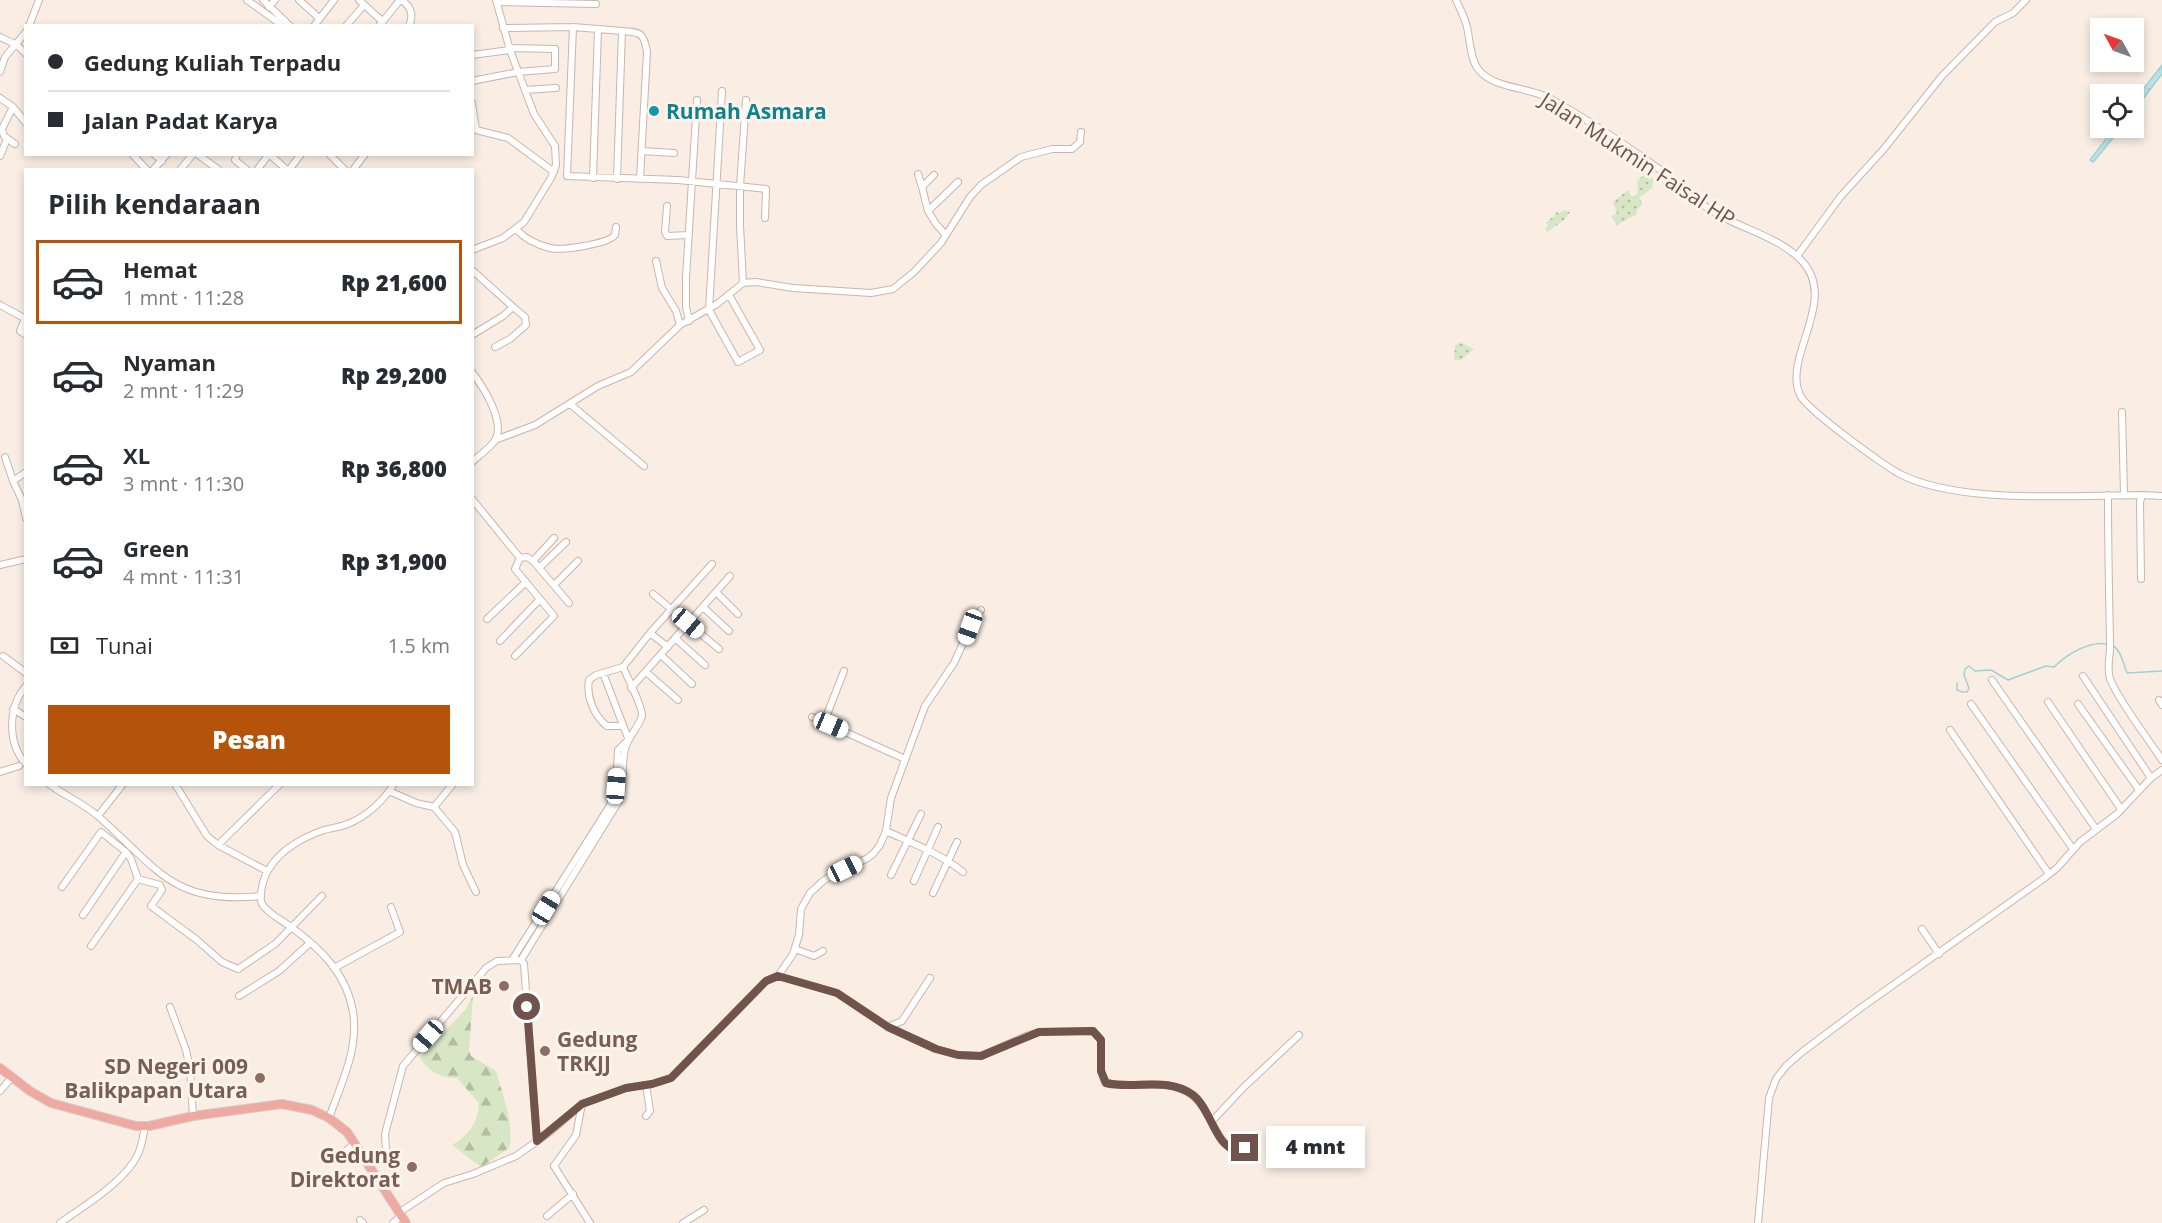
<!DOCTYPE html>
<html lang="id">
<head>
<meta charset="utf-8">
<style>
	body { margin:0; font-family:"Open Sans",sans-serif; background:#f7f7f7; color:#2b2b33; height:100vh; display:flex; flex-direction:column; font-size:22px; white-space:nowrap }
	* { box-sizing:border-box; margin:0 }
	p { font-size:20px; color:#7c7c81 }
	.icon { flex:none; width:33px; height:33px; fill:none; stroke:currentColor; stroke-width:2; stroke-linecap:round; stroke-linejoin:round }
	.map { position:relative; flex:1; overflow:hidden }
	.panel { position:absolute; left:24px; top:168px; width:450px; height:618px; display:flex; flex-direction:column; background:#fff; border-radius:0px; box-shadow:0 3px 9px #0003 }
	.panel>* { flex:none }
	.banner { position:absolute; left:24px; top:24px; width:450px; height:132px; border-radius:0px; box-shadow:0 3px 9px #0003; display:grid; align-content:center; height:132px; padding:0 24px; background:#fff }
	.needle { width:39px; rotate:310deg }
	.buttons { position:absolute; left:2090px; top:18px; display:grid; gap:12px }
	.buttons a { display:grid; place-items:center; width:54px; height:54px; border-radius:0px; background:#fff; box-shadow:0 3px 9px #0003; font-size:30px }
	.end { position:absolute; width:27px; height:27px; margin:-14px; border:8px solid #70544c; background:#fff; box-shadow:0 0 0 3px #fff }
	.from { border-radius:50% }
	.bubble { position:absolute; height:42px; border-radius:0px; background:#fff; box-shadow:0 3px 9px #0003; font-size:20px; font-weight:800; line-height:42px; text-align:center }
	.car { position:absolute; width:18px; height:36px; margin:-18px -9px; border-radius:8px; box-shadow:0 0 4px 2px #0007; background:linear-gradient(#fff 24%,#345 0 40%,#fff 0 76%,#345 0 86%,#fff 0) }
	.banner b { display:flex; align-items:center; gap:21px; height:57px; font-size:22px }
	.banner b+b { border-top:2px solid #e1e1e2 }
	.banner i { width:15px; height:15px; background:#2b2b33 }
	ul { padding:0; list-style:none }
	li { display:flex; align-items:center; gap:18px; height:84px; margin:0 12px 9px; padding:0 12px; border:3px solid transparent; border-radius:0px }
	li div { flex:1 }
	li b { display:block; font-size:22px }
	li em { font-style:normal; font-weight:800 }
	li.active { border-color:#b45309 }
	li>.icon { width:54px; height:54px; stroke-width:1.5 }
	h2 { padding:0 24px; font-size:27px; line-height:72px }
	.pay { display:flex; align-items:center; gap:15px; height:66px; padding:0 24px; font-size:22px }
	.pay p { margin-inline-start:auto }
	.primary-button { display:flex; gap:12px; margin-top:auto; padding:12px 24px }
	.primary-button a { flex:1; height:69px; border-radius:0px; background:#b45309; color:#fff; font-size:24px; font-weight:800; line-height:69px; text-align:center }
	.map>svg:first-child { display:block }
</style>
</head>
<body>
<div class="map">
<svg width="2162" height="1223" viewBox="0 0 2162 1223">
	<defs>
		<pattern id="grass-dots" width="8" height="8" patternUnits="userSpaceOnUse" patternTransform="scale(1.5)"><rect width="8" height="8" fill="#d7e6c4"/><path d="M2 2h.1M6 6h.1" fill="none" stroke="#b3bda1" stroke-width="1.8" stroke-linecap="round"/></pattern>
		<pattern id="forest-firs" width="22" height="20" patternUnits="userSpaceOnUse" patternTransform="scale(1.5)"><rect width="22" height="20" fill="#d7e6c4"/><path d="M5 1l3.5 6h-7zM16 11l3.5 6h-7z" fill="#b3bda1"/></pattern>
		<pattern id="water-ripples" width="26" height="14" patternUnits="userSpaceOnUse" patternTransform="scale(1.5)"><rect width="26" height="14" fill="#bae2e2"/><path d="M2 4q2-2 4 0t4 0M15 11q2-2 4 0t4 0" fill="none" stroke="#9cbab9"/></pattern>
	</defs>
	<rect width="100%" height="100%" fill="#faeee4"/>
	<path fill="url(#grass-dots)" d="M1646 173 1654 180 1652 188 1639 198 1643 205 1637 209V214L1617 225 1611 216 1617 214 1613 202 1628 190 1631 196H1636L1638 192 1637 181Z
		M1563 210 1570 212 1564 220 1547 232 1545 229 1548 225 1546 223 1555 215 1556 212 1559 213Z
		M1460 342 1474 349 1461 360H1454L1455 346Z"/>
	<path fill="url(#forest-firs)" d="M473 996 469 1051 471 1056 496 1071C502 1094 515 1125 509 1148L481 1167 452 1145C469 1135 478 1123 479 1103L457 1078C442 1079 428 1071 420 1058L465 1010Z"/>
	<path fill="url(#water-ripples)" stroke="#a1d2d3" stroke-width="1.5" d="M2162 65V74L2133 112V102Z
		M2114 128H2121L2096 159 2093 162 2090 160Z"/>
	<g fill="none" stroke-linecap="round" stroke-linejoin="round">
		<path stroke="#a1d2d3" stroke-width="1.5" d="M2112 645C2121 650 2123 663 2127 673L2162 671
			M1957 683V690L1962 692H1967L1969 688 1964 675 1965 669 1969 666 1975 671 1991 670 2008 680 2046 666 2054 667C2067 654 2089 641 2107 644"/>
		<g stroke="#cab5ab" stroke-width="8">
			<path id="minor" d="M247 0 283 26
				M263 0 290 26
				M299 0 319 18
				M359 0 382 21
				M401 0C411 6 414 15 409 26
				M1456 0C1460 9 1465 18 1467 27 1470 40 1470 58 1478 69 1493 89 1528 87 1549 98 1587 119 1624 144 1659 169 1677 183 1693 199 1712 211 1739 228 1779 237 1801 260 1840 300 1782 356 1800 395 1807 410 1881 463 1898 473 1957 505 2075 495 2142 495L2162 496
				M497 2 596 4
				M269 7 275 0
				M29 26 39 0
				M314 26 334 0
				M346 26 364 5
				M379 26 400 0
				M503 28 573 27
				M598 29 573 27 567 176 678 180 766 189 765 218
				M622 31C641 32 644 33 647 52L640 179
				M0 37 15 44
				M16 44 26 54
				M472 55 510 50
				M0 72 5 57 26 32
				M472 81 518 72 555 69V49L510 48
				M525 90 556 88
				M722 91 709 310 738 362 760 350 729 295
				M0 98 13 107 26 123
				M472 103 476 130 508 138 554 172
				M13 107 2 129 4 136 15 144
				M642 151 674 153
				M132 154 147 170
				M154 154 162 161
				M197 154 219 170
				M237 154 235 160 247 170
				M269 154 287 170
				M329 154 345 170
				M0 156 7 139
				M153 170 167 154
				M180 170 193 154
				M257 170 269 154
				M289 170 301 154
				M353 170 365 154
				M918 174 922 187
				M593 178 598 29 622 31 617 179
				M667 206 665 232 667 236 689 235
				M928 211 922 187 934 175
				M517 230C525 239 538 245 550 248 561 251 608 244 615 235L616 227
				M946 235 936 224 928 211 958 182
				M472 250 503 238 524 222 551 178 556 165 555 146 534 114 510 50 496 0
				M1797 256 1841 196 1883 150 1942 76 1995 22 2013 13 2026 0
				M656 261 662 288 676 311 680 325
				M472 270 513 307 503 316 472 335
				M743 283 740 225V186L746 100
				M0 305 26 319
				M25 319 20 331 26 335
				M689 321 686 307V278L697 100
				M495 347 510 339 526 325 525 317 513 307
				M472 372C484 388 507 424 494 442 488 449 479 456 472 462
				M570 404 644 466
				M2122 412 2124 495
				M495 440 535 425 598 386 631 372 680 325 717 304 743 283 756 282 793 288 871 293 893 289 914 272 941 243 970 197 981 185 1021 157 1052 149H1072L1080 142 1081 132
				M5 457 13 481 26 472
				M13 481 22 500 26 518
				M2108 495C2108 544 2109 593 2110 642 2111 655 2106 666 2110 679 2120 703 2147 737 2162 760
				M472 499 520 558 515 569 554 616 515 656
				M520 558 527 557 533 561 569 603
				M533 561 554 538
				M0 565 26 559
				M539 568 566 542
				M2141 579 2140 502 2142 495
				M554 585 578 561
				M716 592 738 614
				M653 594 719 649
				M703 607 729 631
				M487 619 526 582
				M650 633 712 564
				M675 638 705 665
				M500 641 540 599
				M661 655 692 684
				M3 656 26 673
				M646 672 678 700
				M603 673 628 738
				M2083 676 2151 778
				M1992 680 2096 829
				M26 686C8 707 7 743 26 764
				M631 688 730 576
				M2159 700 2162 705
				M2048 702 2121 809
				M1971 704 2073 849
				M2078 704 2139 790
				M13 709 26 717
				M812 717 905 759
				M824 722 844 671
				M622 726H607C594 716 586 696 589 680L596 675 623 667 650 633 668 647
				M1950 730 2049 874
				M0 772 19 766
				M49 784C65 796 83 803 99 817 158 869 173 905 261 896
				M175 784 207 836 218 845 267 871
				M389 791 416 803 434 807 453 784
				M434 807 455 832 463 865 476 892
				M98 816 123 784
				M886 831C912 843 941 854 963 872
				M218 845 280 784
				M891 875 921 814
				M914 881 938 827
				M62 887 101 832 126 852
				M933 893 957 842
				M83 915 126 852 131 859 138 879 160 885 162 890 151 906 197 940 222 962 238 969 275 944 322 896
				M1922 929 1939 954
				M91 946 138 879
				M795 949 814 956 823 951
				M512 960 609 807 616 792 618 750 626 742
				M521 960 619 801C625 784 621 766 625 749 628 737 640 725 642 716 643 707 627 677 623 667
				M336 967 400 932 391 907
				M778 976 793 954 799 935 801 909 810 893 823 881 835 873 866 859 873 854 880 845 886 831 891 798 925 706 954 663 974 619 981 610
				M239 996 279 971 310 943
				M170 1007 186 1050 190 1070 193 1116
				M888 1027 902 1021 930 978
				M0 1091 12 1077
				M582 1104 576 1135 554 1166 590 1223
				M646 1116 650 1111 646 1085
				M329 1118C341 1084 359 1049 353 1012 347 974 320 948 291 927 282 920 268 914 262 904 258 896 264 876 269 869 280 850 303 837 324 830 332 828 341 827 350 823 367 816 384 800 394 784
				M1212 1121 1243 1088 1299 1035
				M338 1158 355 1143
				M368 1162 386 1150 385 1134 403 1066 486 968 497 961 521 960 524 964 537 1141
				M400 1212 444 1183 473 1174 516 1156 550 1132 582 1104 626 1088 652 1084 671 1078 766 981 778 976 837 993 888 1027 936 1049 958 1055 981 1056 1026 1036 1039 1032 1093 1031 1101 1040V1071L1105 1083C1135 1090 1166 1076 1192 1095 1210 1108 1215 1142 1234 1150L1245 1148
				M547 1216 573 1194
				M360 1220 363 1223
				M60 1223C84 1206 126 1181 138 1154 142 1146 143 1136 145 1126
				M393 1223 402 1215
				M683 1223 704 1210
				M1758 1223 1769 1098 1776 1079 1786 1066 1802 1052 1862 1007 2043 879 2057 868 2080 842 2117 814 2151 778 2162 770"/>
		</g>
		<g stroke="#d4ccc9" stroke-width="10">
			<path id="highway" d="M0 1068 30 1091 51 1103 136 1126H149L193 1116 282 1104 312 1110 329 1118 347 1132 406 1223"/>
		</g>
		<use href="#minor" stroke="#fff" stroke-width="6"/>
		<use href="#highway" stroke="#f0a9a0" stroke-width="8"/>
	</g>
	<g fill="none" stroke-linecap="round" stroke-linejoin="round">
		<path stroke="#70544c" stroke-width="8" d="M527 1007 537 1141 582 1104 626 1088 652 1084 671 1078 766 981 778 976 837 993 888 1027 936 1049 958 1055 981 1056 1039 1032 1093 1031 1101 1040V1071L1106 1083C1135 1090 1167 1076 1193 1095 1209 1107 1215 1141 1231 1148 1236 1150 1241 1149 1245 1148"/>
	</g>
	<circle fill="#0f9aa8" stroke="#fdf3ea" stroke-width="2" cx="654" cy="111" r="6"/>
	<g fill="#8d6e63" stroke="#fdf3ea" stroke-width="2">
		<circle cx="504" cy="986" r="6"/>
		<circle cx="545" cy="1051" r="6"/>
		<circle cx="260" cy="1078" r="6"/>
		<circle cx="412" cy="1167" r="6"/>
	</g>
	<g text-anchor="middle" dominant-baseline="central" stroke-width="6" stroke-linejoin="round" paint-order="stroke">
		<g font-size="21" font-weight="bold" fill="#0d838f" stroke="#fdf3ea" text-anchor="start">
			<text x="666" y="111">Rumah Asmara</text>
		</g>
		<g font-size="21" fill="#70544c" stroke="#fdf3ea">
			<text transform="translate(1638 159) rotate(33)">Jalan Mukmin Faisal HP</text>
		</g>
		<g font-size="21" font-weight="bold" fill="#785e54" stroke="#fdf3ea" text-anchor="end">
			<text x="492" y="986">TMAB</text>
			<text x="557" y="1039" text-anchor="start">Gedung<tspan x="557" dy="24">TRKJJ</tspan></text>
			<text x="248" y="1066">SD Negeri 009<tspan x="248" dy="24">Balikpapan Utara</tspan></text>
			<text x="400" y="1155">Gedung<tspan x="400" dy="24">Direktorat</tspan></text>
		</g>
	</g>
</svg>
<div class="buttons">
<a><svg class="needle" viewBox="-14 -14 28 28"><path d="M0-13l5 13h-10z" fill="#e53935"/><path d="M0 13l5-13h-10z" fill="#7c7c81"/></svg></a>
<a><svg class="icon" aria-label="locate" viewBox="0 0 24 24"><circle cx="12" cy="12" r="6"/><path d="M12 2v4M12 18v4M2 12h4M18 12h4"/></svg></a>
</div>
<i class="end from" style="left:527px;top:1007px"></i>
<i class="end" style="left:1245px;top:1148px"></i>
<div class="bubble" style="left:1266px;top:1126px;width:99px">4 mnt</div>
<i class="car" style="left:688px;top:623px;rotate:130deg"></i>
<i class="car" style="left:970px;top:627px;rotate:200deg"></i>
<i class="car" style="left:831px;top:725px;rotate:113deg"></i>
<i class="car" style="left:616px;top:786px;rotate:4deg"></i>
<i class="car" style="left:845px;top:869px;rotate:64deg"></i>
<i class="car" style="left:546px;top:908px;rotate:31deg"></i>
<i class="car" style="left:428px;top:1036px;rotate:221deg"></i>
<div class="banner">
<b><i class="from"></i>Gedung Kuliah Terpadu</b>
<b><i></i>Jalan Padat Karya</b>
</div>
<section class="panel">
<h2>Pilih kendaraan</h2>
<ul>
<li class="active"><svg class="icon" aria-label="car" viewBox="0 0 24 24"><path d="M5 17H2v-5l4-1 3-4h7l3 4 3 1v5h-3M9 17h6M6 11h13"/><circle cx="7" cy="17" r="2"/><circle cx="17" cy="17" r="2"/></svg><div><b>Hemat</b><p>1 mnt · 11:28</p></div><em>Rp 21,600</em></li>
<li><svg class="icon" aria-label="car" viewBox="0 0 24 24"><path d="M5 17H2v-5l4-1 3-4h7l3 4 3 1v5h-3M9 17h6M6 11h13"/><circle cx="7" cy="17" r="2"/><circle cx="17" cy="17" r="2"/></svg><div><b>Nyaman</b><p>2 mnt · 11:29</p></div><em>Rp 29,200</em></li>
<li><svg class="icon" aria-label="car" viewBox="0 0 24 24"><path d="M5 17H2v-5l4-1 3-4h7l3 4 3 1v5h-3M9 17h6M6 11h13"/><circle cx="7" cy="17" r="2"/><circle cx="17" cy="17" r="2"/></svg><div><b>XL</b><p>3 mnt · 11:30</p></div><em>Rp 36,800</em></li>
<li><svg class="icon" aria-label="car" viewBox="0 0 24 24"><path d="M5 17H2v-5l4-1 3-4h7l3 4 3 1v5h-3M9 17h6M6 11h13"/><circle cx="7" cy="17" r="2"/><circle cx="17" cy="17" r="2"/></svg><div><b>Green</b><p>4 mnt · 11:31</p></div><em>Rp 31,900</em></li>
</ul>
<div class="pay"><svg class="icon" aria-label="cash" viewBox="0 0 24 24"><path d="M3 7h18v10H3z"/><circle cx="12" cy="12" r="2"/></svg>Tunai<p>1.5 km</p></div>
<div class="primary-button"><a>Pesan</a></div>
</section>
</div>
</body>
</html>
